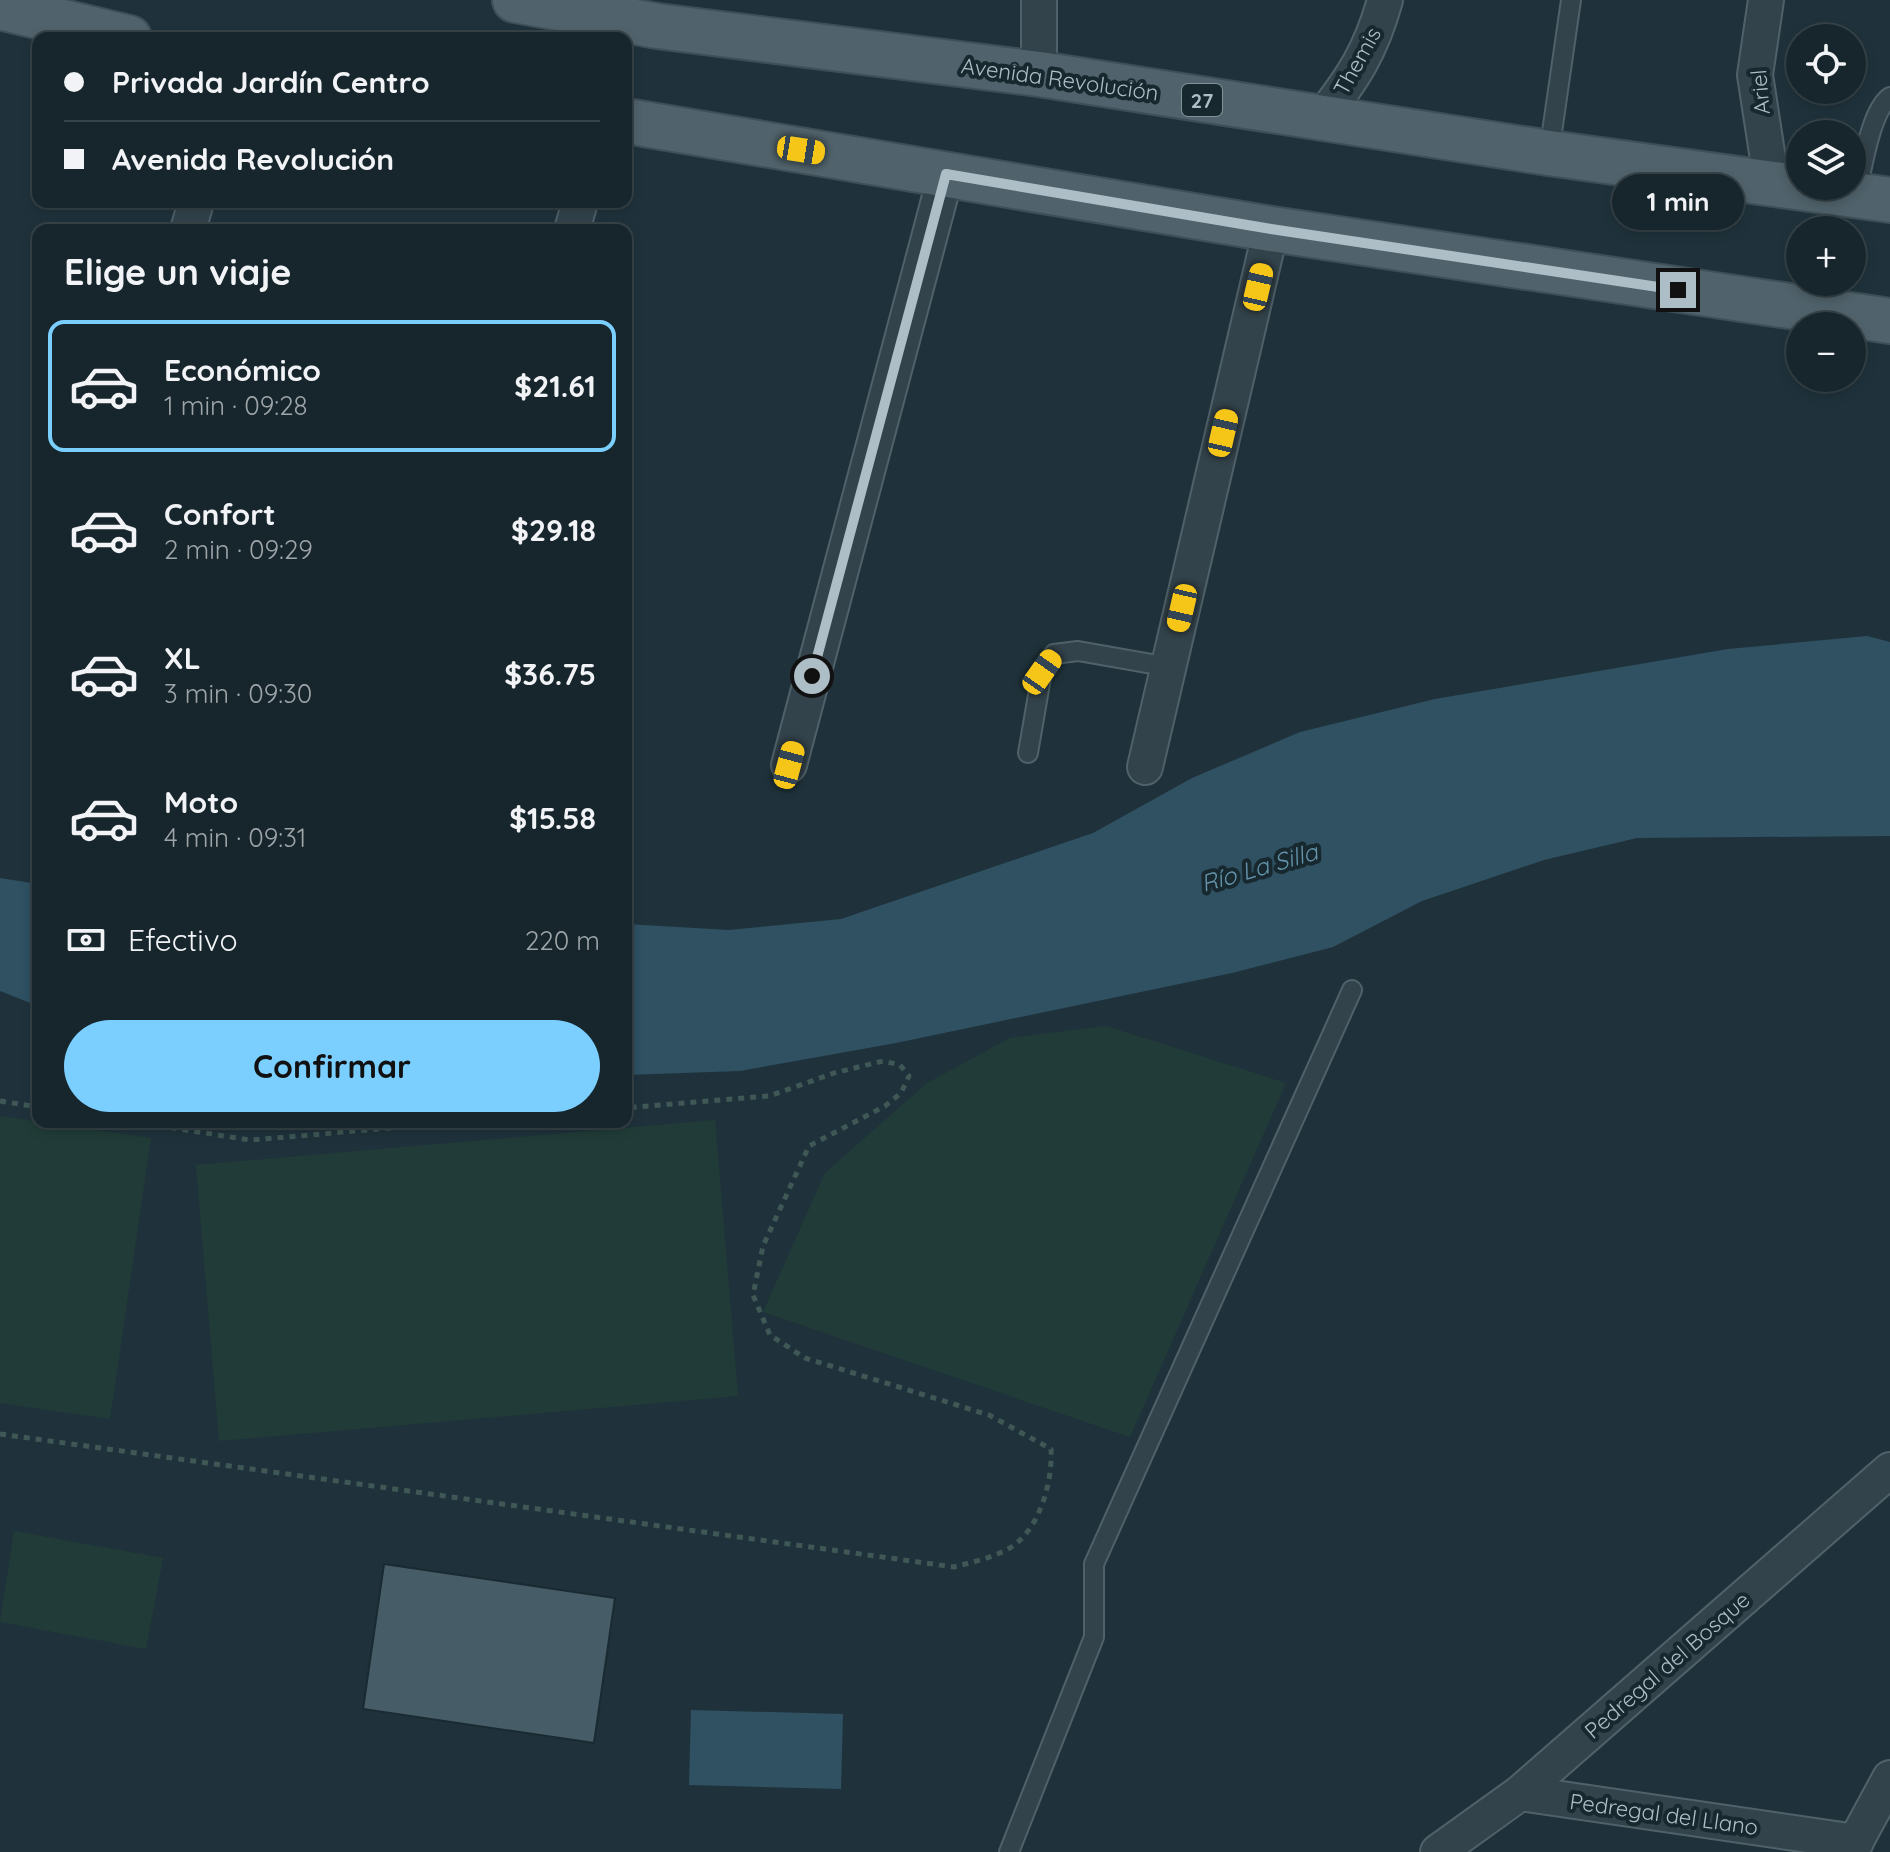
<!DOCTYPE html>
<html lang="es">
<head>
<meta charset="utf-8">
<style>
	body { margin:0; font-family:Quicksand,sans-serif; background:#202e34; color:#f1f3f6; height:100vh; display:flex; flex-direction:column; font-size:30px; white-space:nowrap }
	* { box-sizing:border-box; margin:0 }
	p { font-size:26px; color:#9ea5a9 }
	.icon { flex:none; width:44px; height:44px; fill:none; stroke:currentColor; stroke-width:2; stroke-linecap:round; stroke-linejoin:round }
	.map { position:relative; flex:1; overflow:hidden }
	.drawer { position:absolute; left:32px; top:224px; width:600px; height:904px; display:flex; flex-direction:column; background:#17262c; border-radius:16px; box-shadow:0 4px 12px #0003,0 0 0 2px #364348 }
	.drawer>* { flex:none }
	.top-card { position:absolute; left:32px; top:32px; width:600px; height:176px; border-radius:16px; box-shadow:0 4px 12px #0003,0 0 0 2px #364348; display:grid; align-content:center; height:176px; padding:0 32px; background:#17262c }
	.fabs { position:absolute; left:1786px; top:24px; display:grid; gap:16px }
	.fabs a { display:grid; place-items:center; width:80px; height:80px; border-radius:50%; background:#17262c; box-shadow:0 4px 12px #0003,0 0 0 2px #364348; font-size:40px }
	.end { position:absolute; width:36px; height:36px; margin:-18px; border:10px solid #adbec7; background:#111; box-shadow:0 0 0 4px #111 }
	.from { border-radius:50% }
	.bubble { position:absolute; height:56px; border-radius:28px; background:#17262c; box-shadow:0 4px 12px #0003,0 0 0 2px #364348; font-size:26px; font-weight:700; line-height:56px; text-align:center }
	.car { position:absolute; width:24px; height:48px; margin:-24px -12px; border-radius:10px; box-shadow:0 0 6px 2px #0007; background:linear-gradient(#f5c518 24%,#345 0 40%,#f5c518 0 76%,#345 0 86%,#f5c518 0) }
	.top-card b { display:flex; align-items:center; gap:28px; height:76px; font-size:30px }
	.top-card b+b { border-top:2px solid #364348 }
	.top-card i { width:20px; height:20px; background:#f1f3f6 }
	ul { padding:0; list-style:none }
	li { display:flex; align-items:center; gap:24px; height:132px; margin:0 16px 12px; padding:0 16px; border:4px solid transparent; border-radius:16px }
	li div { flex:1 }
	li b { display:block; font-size:30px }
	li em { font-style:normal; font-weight:700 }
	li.on { border-color:#7bcfff }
	li>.icon { width:72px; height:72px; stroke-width:1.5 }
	h2 { padding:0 32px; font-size:36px; line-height:96px }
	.pay { display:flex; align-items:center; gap:20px; height:88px; padding:0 32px; font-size:30px }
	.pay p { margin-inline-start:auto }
	.primary-button { display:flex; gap:16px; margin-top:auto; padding:16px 32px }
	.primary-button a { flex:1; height:92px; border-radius:48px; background:#7bcfff; color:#111; font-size:32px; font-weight:700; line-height:92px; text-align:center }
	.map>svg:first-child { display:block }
</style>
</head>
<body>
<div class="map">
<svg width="1890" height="1852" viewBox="0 0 1890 1852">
	<rect width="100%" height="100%" fill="#1f323b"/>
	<path fill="#213c38" d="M1106 1026 1286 1083 1130 1437 763 1312 825 1173 927 1083 1010 1038Z
		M0 1116 151 1138 110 1419 0 1403Z
		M715 1120 738 1396 219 1441 196 1165Z
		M14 1531 163 1558 146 1649 0 1622Z"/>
	<path fill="#2f5162" d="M1867 636 1890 642V836L1637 838 1544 860 1422 901 1333 947 1232 973 896 1043 740 1071 626 1075V924L729 930 841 919 1093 833 1192 778 1300 732 1435 699 1728 649Z
		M0 878 38 884V1006L0 991Z
		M691 1710 843 1714 841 1789 689 1785Z"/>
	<path fill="#465c67" stroke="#1a2a32" stroke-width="2" d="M384 1564 615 1598 594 1743 363 1709Z"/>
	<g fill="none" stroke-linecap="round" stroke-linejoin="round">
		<g stroke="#506169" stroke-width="22">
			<path id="lane" d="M1549 153 1571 0
				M1856 195C1862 171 1870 111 1890 97
				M1028 753 1042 672 1054 654 1078 651 1169 667
				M1009 1852 1094 1637V1564L1352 990"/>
		</g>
		<g stroke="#506169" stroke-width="38">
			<path id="street" d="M1766 0 1755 75 1772 185
				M1039 74V0
				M1321 119C1353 78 1371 51 1385 0
				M188 230 196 202
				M572 230 580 202
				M789 765 946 174
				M1145 767 1271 229
				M1520 1793 1856 1842
				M1438 1852 1520 1793 1890 1470
				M1850 1852 1890 1778"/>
		</g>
		<g stroke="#3f4f57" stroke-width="48">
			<path id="primary" d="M515 0 657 26 1039 74 1549 153 1890 200
				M0 7 129 38
				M626 121 1271 229 1890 321"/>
		</g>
		<path stroke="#3f5855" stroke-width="5" stroke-dasharray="6 6" stroke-linecap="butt" d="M0 1101 38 1107
			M135 1122 250 1140 463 1122
			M0 1434 954 1567C972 1562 992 1558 1008 1549 1039 1532 1053 1482 1051 1449L989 1415 805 1358 770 1335 753 1295 763 1246 809 1146 885 1106 901 1093 909 1076 900 1065 883 1061 834 1073 769 1096 626 1108"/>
		<use href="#lane" stroke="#33434b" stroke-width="18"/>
		<use href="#street" stroke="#33434b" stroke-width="34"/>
		<use href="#primary" stroke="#50626b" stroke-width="44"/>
	</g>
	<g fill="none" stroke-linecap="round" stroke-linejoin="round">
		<path stroke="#adbec7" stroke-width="10" d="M812 676 946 174 1271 229 1678 290"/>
	</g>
	<g text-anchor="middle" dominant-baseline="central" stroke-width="8" stroke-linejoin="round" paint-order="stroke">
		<rect fill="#18282f" stroke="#809199" stroke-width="2" x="1182" y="84" width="40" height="32" rx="6"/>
		<g font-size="20" font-weight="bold" fill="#adbec7">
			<text x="1202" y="100">27</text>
		</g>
		<g font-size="22" fill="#adbec7" stroke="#18282f">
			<text transform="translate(1357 61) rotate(-61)">Themis</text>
			<text transform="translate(1060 79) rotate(8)">Avenida Revolución</text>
			<text transform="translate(1760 92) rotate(-95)">Ariel</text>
			<text transform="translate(1667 1665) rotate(-41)">Pedregal del Bosque</text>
			<text transform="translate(1664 1814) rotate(8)">Pedregal del Llano</text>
		</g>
		<g font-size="24" font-style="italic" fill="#6393aa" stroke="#18282f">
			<text transform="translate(1259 867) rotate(-16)">Río La Silla</text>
		</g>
	</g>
</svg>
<div class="fabs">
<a><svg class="icon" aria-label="locate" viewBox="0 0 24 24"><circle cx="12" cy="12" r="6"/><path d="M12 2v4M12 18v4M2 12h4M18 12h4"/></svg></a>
<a><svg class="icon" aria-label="layers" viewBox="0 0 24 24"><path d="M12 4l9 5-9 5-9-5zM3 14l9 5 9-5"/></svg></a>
<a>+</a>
<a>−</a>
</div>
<i class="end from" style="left:812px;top:676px"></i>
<i class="end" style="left:1678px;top:290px"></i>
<div class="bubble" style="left:1612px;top:174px;width:132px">1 min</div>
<i class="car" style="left:801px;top:150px;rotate:99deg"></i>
<i class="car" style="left:1258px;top:287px;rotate:13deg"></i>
<i class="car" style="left:1223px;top:433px;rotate:13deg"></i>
<i class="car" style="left:1182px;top:608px;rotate:193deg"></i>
<i class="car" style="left:1042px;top:672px;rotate:35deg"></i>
<i class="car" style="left:789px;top:765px;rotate:15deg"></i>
<div class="top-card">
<b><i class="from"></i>Privada Jardín Centro</b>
<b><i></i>Avenida Revolución</b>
</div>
<section class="drawer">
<h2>Elige un viaje</h2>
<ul>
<li class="on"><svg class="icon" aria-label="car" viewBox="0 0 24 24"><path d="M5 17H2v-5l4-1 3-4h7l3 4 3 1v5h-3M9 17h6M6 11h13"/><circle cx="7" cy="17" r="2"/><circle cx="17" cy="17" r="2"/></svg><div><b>Económico</b><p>1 min · 09:28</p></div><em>$21.61</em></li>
<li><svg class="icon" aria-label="car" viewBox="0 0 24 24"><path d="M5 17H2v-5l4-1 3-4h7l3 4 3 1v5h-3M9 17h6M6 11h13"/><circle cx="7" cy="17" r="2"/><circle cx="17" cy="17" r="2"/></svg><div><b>Confort</b><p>2 min · 09:29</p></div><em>$29.18</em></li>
<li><svg class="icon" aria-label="car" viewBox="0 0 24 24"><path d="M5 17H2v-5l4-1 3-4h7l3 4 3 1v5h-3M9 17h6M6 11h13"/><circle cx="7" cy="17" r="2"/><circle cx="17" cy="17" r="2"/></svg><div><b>XL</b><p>3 min · 09:30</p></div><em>$36.75</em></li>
<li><svg class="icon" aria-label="car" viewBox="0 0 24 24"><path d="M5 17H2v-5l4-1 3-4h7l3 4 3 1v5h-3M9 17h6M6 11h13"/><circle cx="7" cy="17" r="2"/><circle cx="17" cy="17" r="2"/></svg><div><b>Moto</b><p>4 min · 09:31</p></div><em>$15.58</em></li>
</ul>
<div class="pay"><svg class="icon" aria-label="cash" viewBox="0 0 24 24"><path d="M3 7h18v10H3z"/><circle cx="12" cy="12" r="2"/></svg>Efectivo<p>220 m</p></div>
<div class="primary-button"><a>Confirmar</a></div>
</section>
</div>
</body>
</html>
